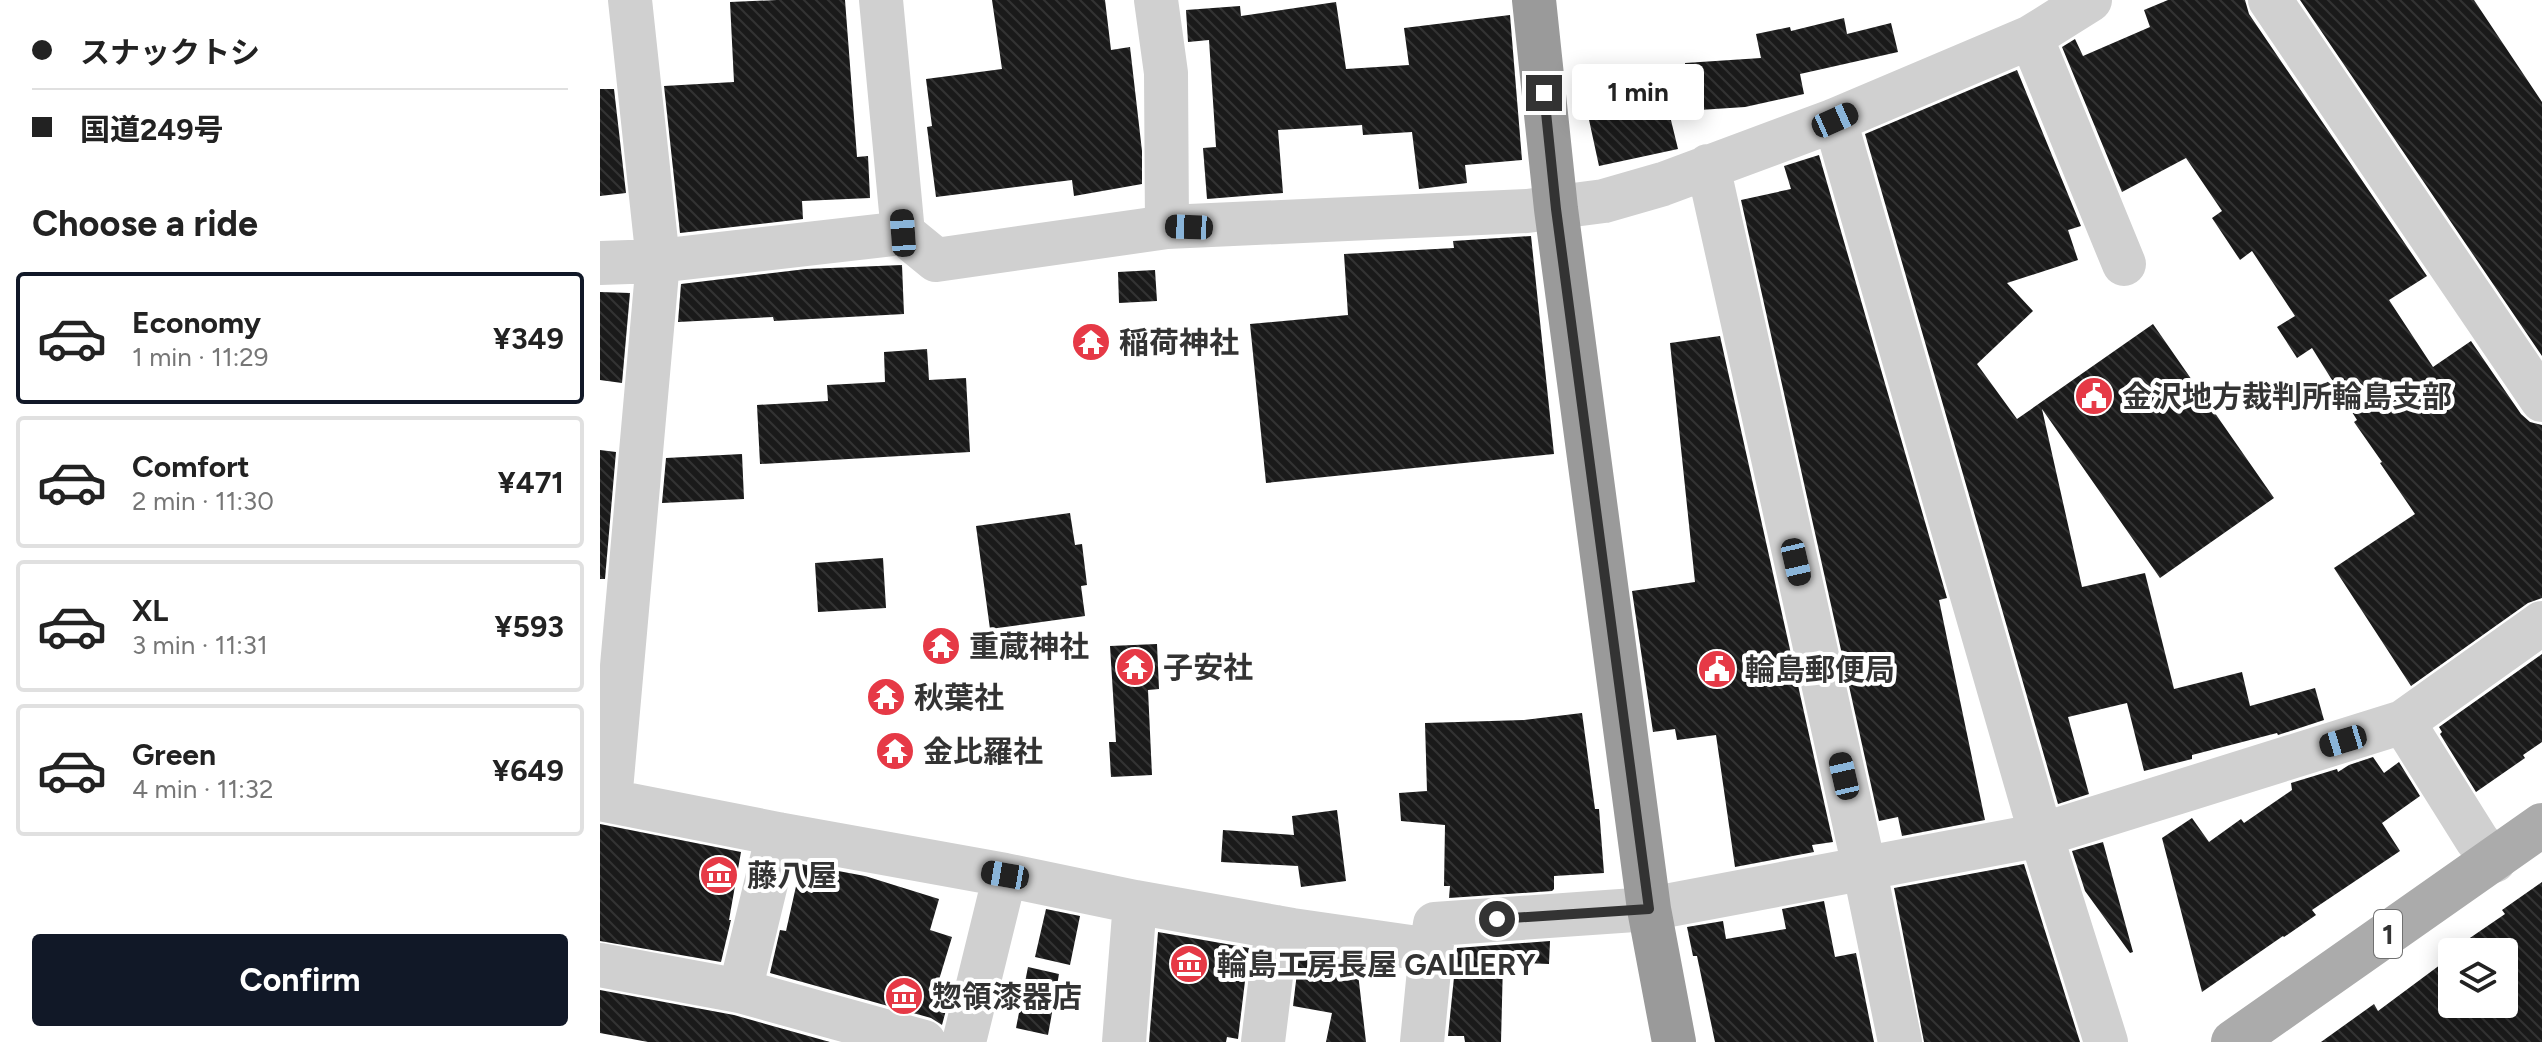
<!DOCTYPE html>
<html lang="en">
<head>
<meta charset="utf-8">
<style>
	body { margin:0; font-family:Figtree,"Noto Sans JP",sans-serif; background:#f2f2f2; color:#222; height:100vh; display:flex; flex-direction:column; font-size:30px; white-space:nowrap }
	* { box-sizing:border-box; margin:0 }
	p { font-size:26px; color:#767676 }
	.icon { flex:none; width:44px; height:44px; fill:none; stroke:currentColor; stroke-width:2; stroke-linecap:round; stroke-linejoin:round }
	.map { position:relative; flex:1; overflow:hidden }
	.details { display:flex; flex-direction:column; background:#fff; width:600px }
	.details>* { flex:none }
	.guide { display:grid; align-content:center; height:176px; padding:0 32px; background:#fff }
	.controls { position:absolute; left:1838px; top:938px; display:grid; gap:16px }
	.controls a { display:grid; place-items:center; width:80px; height:80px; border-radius:8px; background:#fff; box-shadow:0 4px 20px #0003; font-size:40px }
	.end { position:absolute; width:36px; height:36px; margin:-18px; border:10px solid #333; background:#fff; box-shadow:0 0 0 4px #fff }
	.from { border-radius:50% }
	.bubble { position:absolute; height:56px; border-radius:8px; background:#fff; box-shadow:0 4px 20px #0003; font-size:26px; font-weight:700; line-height:56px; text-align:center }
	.car { position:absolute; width:24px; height:48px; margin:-24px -12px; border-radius:10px; box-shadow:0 0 6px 2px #0007; background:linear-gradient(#222 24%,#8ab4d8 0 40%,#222 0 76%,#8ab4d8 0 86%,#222 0) }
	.guide b { display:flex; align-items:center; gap:28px; height:76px; font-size:30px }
	.guide b+b { border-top:2px solid #e0e0e0 }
	.guide i { width:20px; height:20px; background:#222 }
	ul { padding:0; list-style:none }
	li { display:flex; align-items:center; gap:24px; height:132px; margin:0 16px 12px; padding:0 16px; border:4px solid #e0e0e0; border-radius:8px }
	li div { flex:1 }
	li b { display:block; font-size:30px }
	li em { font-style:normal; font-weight:700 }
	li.current { border-color:#111827 }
	li>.icon { width:72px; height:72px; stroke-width:1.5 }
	h2 { padding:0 32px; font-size:36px; line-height:96px }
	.button { display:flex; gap:16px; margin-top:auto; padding:16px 32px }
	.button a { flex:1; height:92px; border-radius:8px; background:#111827; color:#fff; font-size:32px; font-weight:700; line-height:92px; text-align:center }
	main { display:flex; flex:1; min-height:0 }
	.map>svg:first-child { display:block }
</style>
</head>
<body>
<main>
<section class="details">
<div class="guide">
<b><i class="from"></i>スナックトシ</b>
<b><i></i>国道249号</b>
</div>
<h2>Choose a ride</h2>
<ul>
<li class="current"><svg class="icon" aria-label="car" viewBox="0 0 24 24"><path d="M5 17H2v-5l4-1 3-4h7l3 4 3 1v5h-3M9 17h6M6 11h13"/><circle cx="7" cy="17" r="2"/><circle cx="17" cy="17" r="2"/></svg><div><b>Economy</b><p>1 min · 11:29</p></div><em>¥349</em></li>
<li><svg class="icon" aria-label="car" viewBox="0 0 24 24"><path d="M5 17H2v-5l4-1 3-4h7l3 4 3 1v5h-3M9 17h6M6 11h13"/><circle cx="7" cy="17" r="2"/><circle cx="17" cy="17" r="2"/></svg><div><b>Comfort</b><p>2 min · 11:30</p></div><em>¥471</em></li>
<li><svg class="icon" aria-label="car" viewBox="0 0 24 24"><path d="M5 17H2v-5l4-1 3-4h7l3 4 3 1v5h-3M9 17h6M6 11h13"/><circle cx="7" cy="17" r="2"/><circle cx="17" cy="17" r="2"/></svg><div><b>XL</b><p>3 min · 11:31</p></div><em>¥593</em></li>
<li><svg class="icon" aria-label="car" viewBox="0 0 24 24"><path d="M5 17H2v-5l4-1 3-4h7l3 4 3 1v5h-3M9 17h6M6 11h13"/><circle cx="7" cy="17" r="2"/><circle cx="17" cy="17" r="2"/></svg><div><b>Green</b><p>4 min · 11:32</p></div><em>¥649</em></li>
</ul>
<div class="button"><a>Confirm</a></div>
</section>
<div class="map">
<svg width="1942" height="1042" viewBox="0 0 1942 1042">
	<defs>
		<pattern id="building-back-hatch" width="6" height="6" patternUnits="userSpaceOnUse" patternTransform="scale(2)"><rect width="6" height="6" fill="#1a1a1a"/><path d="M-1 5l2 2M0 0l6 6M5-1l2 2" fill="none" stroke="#333"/></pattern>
	</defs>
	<rect width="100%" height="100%" fill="#fff"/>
	<path fill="url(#building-back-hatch)" d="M177 0H245L257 157 268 156 270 198 202 201 203 219 80 233 64 86 134 82 130 2Z
		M392 0H505L511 50 530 47 542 151V184L474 196 472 180 336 197 327 127 332 126 326 79 402 69Z
		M1568 0H1645L1649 14 1827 276 1789 300 1833 367 1871 341 1921 414 1930 422 1942 425V598L1928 603 1811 686 1734 568 1815 514 1780 463 1782 462 1754 422 1757 420 1712 348 1697 358 1677 327 1695 316 1652 251 1640 260 1612 218 1622 211 1586 158 1522 192 1462 47 1475 39 1483 56 1550 27 1544 10Z
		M1700 0H1874L1942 102V356Z
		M736 2 746 69 809 65 804 28 910 15 922 160 865 165 867 183 819 189 812 132 763 135 762 125 678 130 683 193 607 199 603 148 616 147 609 40 588 42 586 10 640 6 641 16Z
		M1244 18 1247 34 1291 23 1298 52 1200 74 1204 94 1145 107 1069 112 1078 149 999 166 983 92 1085 69V63L1161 58 1156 34 1190 27 1191 31Z
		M1417 70 1481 226 1468 230 1478 260 1407 283 1433 311 1377 364 1417 419 1553 324 1674 498 1560 578 1442 409 1482 587 1545 573 1574 689 1642 672 1650 706 1715 688 1724 720 1678 735 1677 733 1592 755V759L1544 771 1527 703 1468 717 1489 794 1458 804 1265 134Z
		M0 89H14L26 193 0 196Z
		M1219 155 1347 598 1339 600 1385 820 1302 836 1298 817 1279 821 1141 200 1191 189 1184 166Z
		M931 236 954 454 666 483 650 324 748 315 744 254 854 248 853 241Z
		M302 265 304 314 174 321 173 317 78 322 81 284 206 269Z
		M555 270 557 301 519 303 518 272Z
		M0 292 30 293 22 383 0 380Z
		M1120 336 1233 842 1212 845 1214 852 1135 867 1116 735 1077 740 1075 729 1053 732 1032 591 1095 582 1070 343Z
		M327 349 329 380 366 378 370 452 160 464 157 405 228 401 227 385 285 382 284 352Z
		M0 450 16 452 5 579H0Z
		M142 454 144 499 62 503 66 458Z
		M470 513 475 545 482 544 487 585 481 586 485 616 390 629 376 526Z
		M283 558 286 608 218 612 215 563Z
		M557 644 559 689 548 690 552 775 511 777 509 742H516L510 646Z
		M1942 654V742L1923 755 1925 758 1876 792 1840 734 1842 732 1839 727Z
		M982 713 995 809H999L1004 873 954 876V889L952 891 849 898 850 886H844L845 825 801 821 799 793 827 791 825 723 924 720Z
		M1773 757 1784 773 1799 762 1820 796 1782 823 1800 851 1712 910 1716 915 1684 937 1683 936 1602 992 1562 838 1592 818 1609 842 1641 819 1644 823 1692 790 1691 783 1737 769 1738 772 1749 765Z
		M737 810 746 881 701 887 698 866 621 862 623 830 694 835 692 816Z
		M0 824 141 852 129 920H131L121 962 0 941Z
		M1503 842 1533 952 1530 953 1485 891 1472 851Z
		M201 864 265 876 339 899 330 930 352 937 338 983 352 988 342 1025 331 1018 170 973 180 930 186 931Z
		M1424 864 1480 1042H1324L1294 888Z
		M1942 882V1042H1721L1774 1004 1778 1011 1852 956V1004H1904V952H1857L1866 945 1864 942 1905 914 1902 910Z
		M1224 901 1235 957 1256 953 1274 1042H1115L1097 956H1093L1087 927 1123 921 1126 939 1186 929 1182 909Z
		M446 909 480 916 470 965 435 957Z
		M558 932 649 948 638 1039 627 1037 626 1042H549Z
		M950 941 949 964 903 962 901 1042H865L864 1036H848L857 948Z
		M699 956 757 965 766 1042H726L732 1013 693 1006Z
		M428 967 459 974 448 1035 416 1028Z
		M0 990 134 1015 230 1042H48L0 1033Z"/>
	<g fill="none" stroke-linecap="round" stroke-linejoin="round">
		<path stroke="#d0d0d0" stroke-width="44" d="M281 0 303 233
			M556 0 566 73 567 227
			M1670 0 1942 400
			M1431 37 1524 264
			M1235 120 1441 835 1506 1042
			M1108 166 1264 867 1300 1042
			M0 263 58 261 303 233 336 260 567 227 927 211 1004 201 1063 184 1235 120 1431 37 1490 0
			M1803 722 1877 840 1894 861
			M0 799 178 834 405 875 535 902 692 930 831 950 835 924 1049 909 1441 835 1803 722 1942 623
			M10 801 58 261 30 0
			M0 965 140 991 324 1042
			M140 991 178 834
			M364 1042 405 875
			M524 1042 535 902
			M663 1042 677 927
			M822 1042 831 950"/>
		<path stroke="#ababab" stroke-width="44" d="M1633 1042 1942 825"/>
		<path stroke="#9a9a9a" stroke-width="44" d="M934 0 956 209 1049 909 1074 1042"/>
	</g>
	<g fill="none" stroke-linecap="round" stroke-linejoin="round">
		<path stroke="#333" stroke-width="10" d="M897 919 1049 909 956 209 944 93"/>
	</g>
	<defs>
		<g id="temple-disc" transform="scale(2)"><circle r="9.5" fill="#e63946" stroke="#fff"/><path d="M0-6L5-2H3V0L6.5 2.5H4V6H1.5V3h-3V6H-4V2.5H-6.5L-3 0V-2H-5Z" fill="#fff"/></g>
		<g id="civic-disc" transform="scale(2)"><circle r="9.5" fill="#e63946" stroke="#fff"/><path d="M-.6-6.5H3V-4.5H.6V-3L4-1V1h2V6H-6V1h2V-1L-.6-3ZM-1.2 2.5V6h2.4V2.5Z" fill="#fff"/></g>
		<g id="museum-disc" transform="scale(2)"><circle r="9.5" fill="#e63946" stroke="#fff"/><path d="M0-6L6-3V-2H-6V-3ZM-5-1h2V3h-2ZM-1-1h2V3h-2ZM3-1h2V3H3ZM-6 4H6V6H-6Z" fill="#fff"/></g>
	</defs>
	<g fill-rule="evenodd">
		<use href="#temple-disc" x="491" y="342"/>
		<use href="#civic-disc" x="1494" y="396"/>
		<use href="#temple-disc" x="341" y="646"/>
		<use href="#temple-disc" x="535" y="667"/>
		<use href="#civic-disc" x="1117" y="669"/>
		<use href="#temple-disc" x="286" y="697"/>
		<use href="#temple-disc" x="295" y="751"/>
		<use href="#museum-disc" x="119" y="875"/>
		<use href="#museum-disc" x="589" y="964"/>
		<use href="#museum-disc" x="304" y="996"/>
	</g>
	<g text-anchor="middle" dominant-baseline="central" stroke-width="8" stroke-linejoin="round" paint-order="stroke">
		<rect fill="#fff" stroke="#707070" stroke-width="2" x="1774" y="910" width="28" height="48" rx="6"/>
		<g font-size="28" font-weight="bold" fill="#333">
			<text x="1788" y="934">1</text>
		</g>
		<g font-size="30" font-weight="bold" fill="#333" stroke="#fff" text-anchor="start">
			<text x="519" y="342">稲荷神社</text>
			<text x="1522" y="396">金沢地方裁判所輪島支部</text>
			<text x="369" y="646">重蔵神社</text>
			<text x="563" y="667">子安社</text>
			<text x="1145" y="669">輪島郵便局</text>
			<text x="314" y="697">秋葉社</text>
			<text x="323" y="751">金比羅社</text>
			<text x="147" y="875">藤八屋</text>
			<text x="617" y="964">輪島工房長屋 GALLERY</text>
			<text x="332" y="996">惣領漆器店</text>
		</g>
	</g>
</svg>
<div class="controls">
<a><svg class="icon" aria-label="layers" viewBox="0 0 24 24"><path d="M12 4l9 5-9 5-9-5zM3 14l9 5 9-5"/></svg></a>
</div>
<i class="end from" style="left:897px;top:919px"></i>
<i class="end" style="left:944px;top:93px"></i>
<div class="bubble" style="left:972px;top:64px;width:132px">1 min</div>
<i class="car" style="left:1235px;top:120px;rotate:66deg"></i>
<i class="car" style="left:589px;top:227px;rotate:272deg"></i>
<i class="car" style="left:303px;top:233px;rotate:356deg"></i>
<i class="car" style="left:1196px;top:562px;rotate:167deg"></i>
<i class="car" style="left:1743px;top:741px;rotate:253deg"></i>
<i class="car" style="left:1244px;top:776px;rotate:347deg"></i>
<i class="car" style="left:405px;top:875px;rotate:280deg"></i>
</div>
</main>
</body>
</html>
